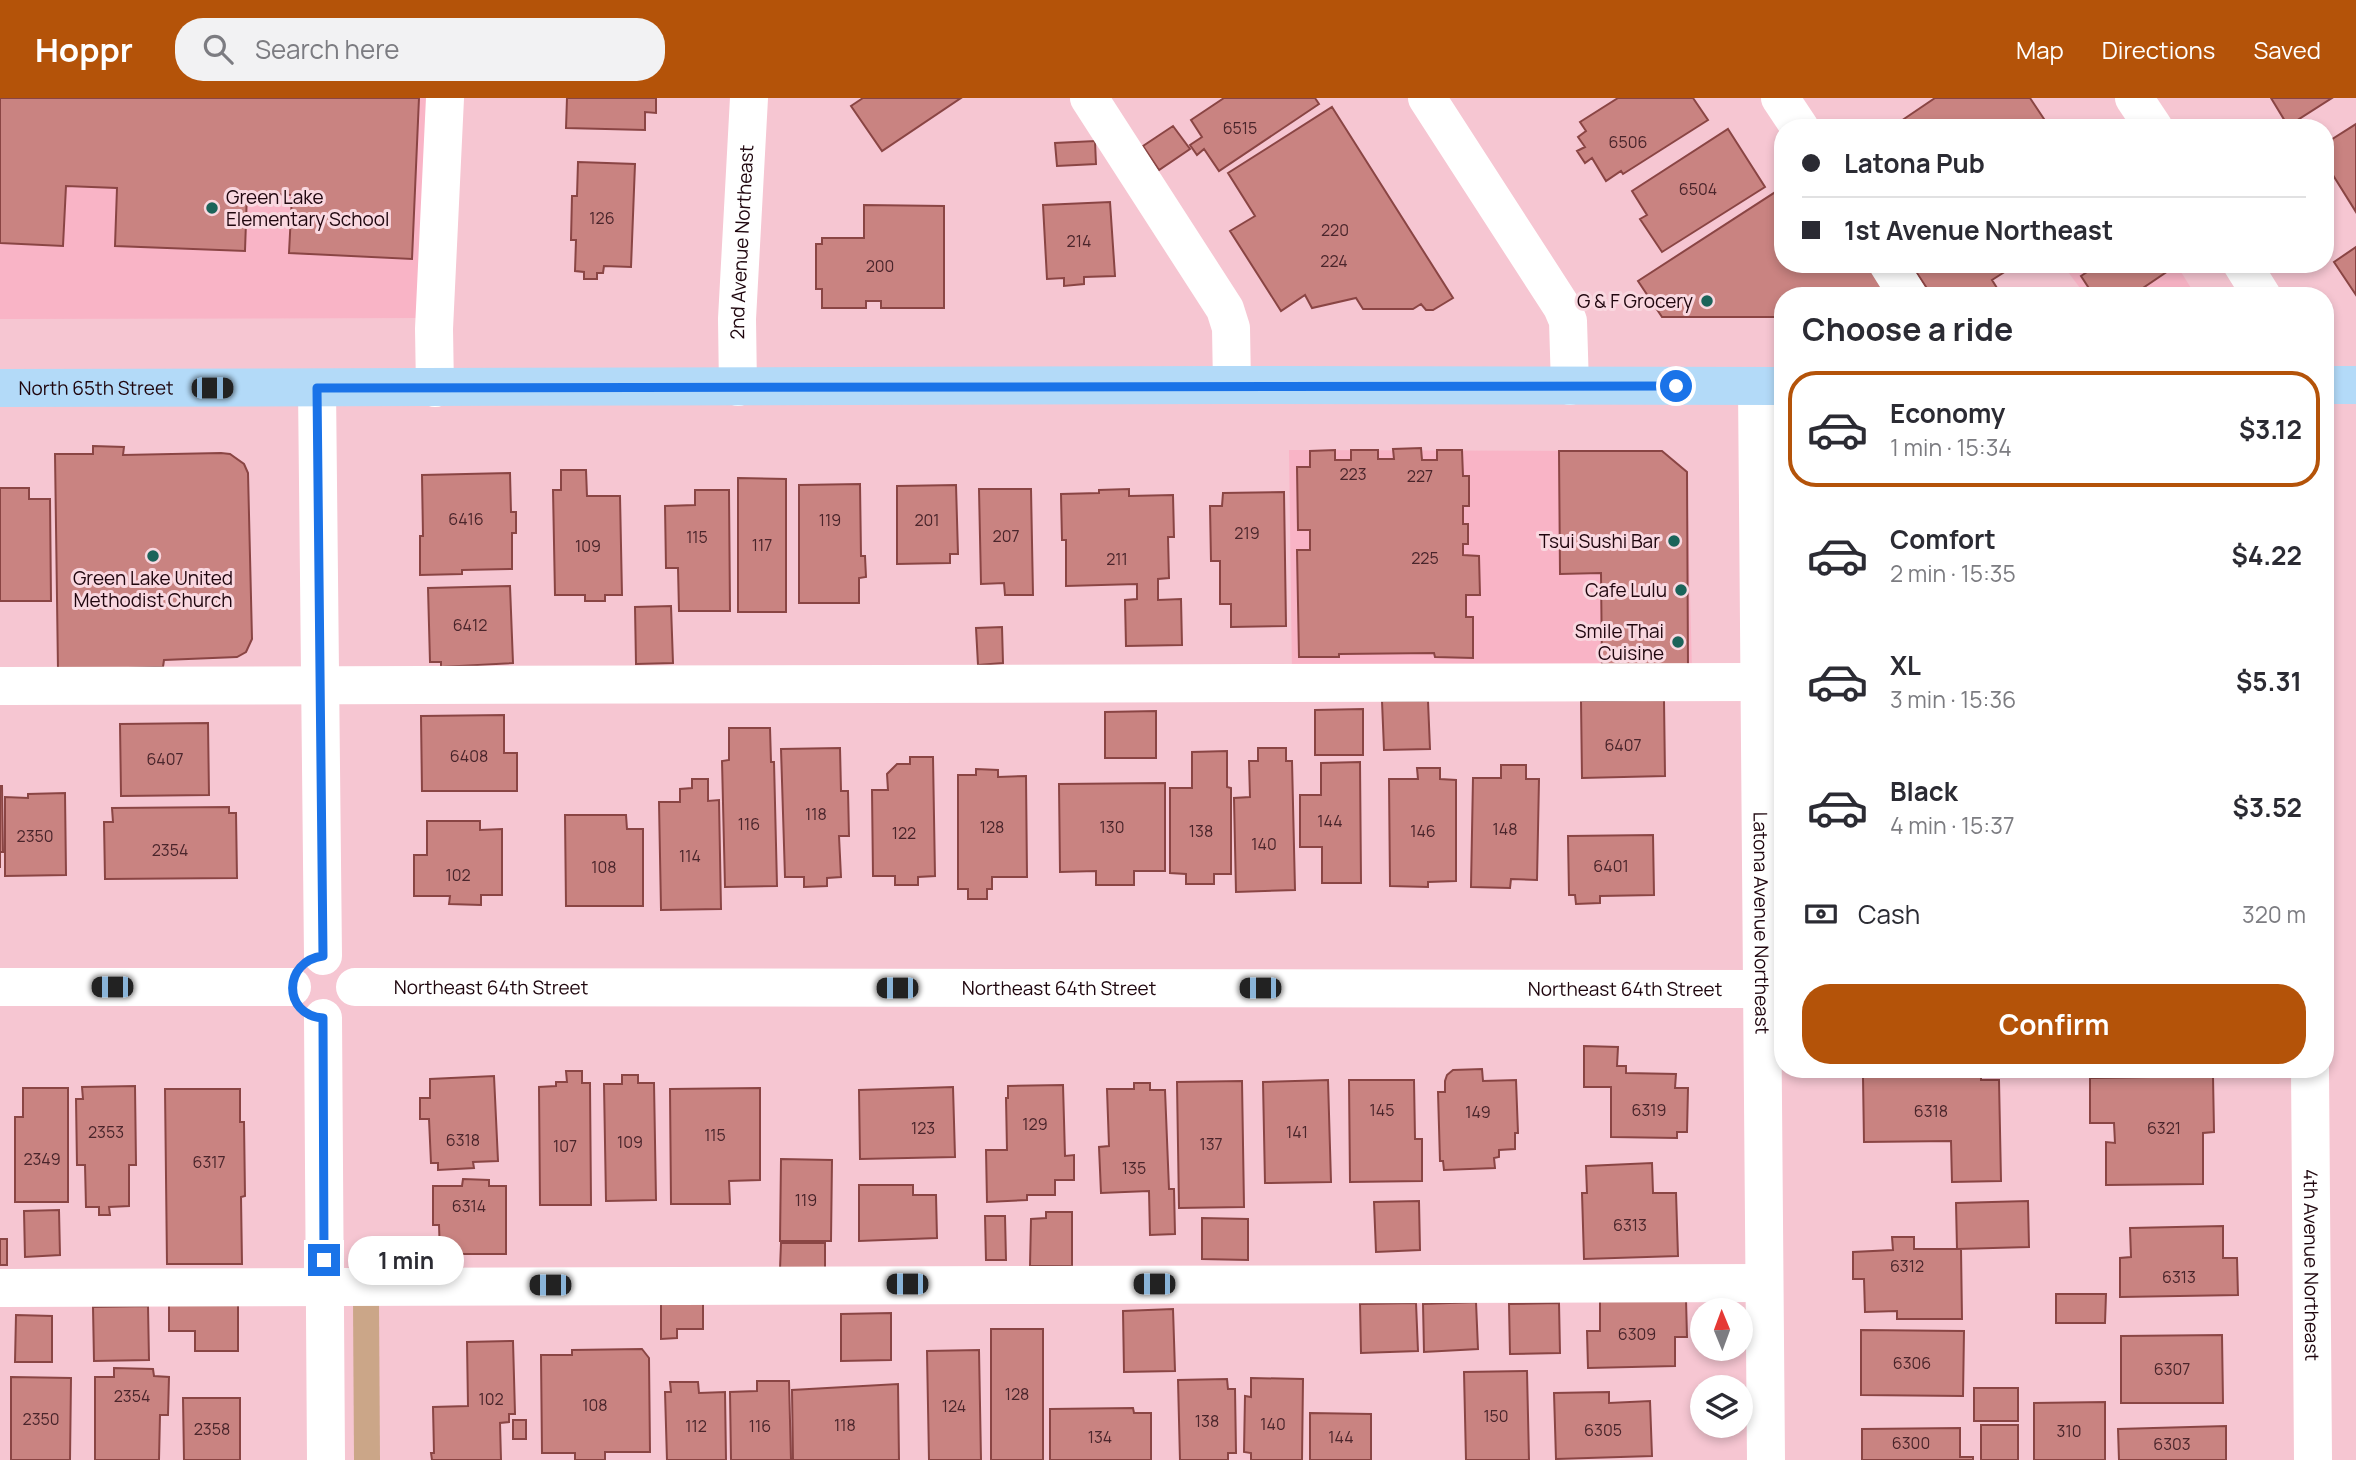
<!DOCTYPE html>
<html lang="en">
<head>
<meta charset="utf-8">
<style>
	body { margin:0; font-family:Manrope,sans-serif; background:#f2f2f3; color:#2b2b33; height:100vh; display:flex; flex-direction:column; font-size:26px; white-space:nowrap }
	* { box-sizing:border-box; margin:0 }
	p { font-size:23px; color:#7c7c81 }
	.icon { flex:none; width:38px; height:38px; fill:none; stroke:currentColor; stroke-width:2; stroke-linecap:round; stroke-linejoin:round }
	.map { position:relative; flex:1; overflow:hidden }
	.details { position:absolute; left:1774px; top:189px; width:560px; height:791px; display:flex; flex-direction:column; background:#fff; border-radius:28px; box-shadow:0 4px 10px #0003 }
	.details>* { flex:none }
	.guide { position:absolute; left:1774px; top:21px; width:560px; height:154px; border-radius:28px; box-shadow:0 4px 10px #0003; display:grid; align-content:center; height:154px; padding:0 28px; background:#fff }
	.needle { width:46px; rotate:359deg }
	.fabs { position:absolute; left:1690px; top:1200px; display:grid; gap:14px }
	.fabs a { display:grid; place-items:center; width:63px; height:63px; border-radius:50%; background:#fff; box-shadow:0 4px 10px #0003; font-size:35px }
	.end { position:absolute; width:32px; height:32px; margin:-16px; border:9px solid #1a73e8; background:#fff; box-shadow:0 0 0 4px #fff }
	.from { border-radius:50% }
	.bubble { position:absolute; height:49px; border-radius:24px; background:#fff; box-shadow:0 4px 10px #0003; font-size:23px; font-weight:700; line-height:49px; text-align:center }
	.car { position:absolute; width:21px; height:42px; margin:-21px -10px; border-radius:9px; box-shadow:0 0 5px 2px #0007; background:linear-gradient(#222 24%,#8ab4d8 0 40%,#222 0 76%,#8ab4d8 0 86%,#222 0) }
	.guide b { display:flex; align-items:center; gap:24px; height:66px; font-size:26px }
	.guide b+b { border-top:2px solid #e1e1e2 }
	.guide i { width:18px; height:18px; background:#2b2b33 }
	ul { padding:0; list-style:none }
	li { display:flex; align-items:center; gap:21px; height:116px; margin:0 14px 10px; padding:0 14px; border:4px solid transparent; border-radius:28px }
	li div { flex:1 }
	li b { display:block; font-size:26px }
	li em { font-style:normal; font-weight:700 }
	li.selected { border-color:#b45309 }
	li>.icon { width:63px; height:63px; stroke-width:1.5 }
	h2 { padding:0 28px; font-size:32px; line-height:84px }
	.pay { display:flex; align-items:center; gap:18px; height:77px; padding:0 28px; font-size:26px }
	.pay p { margin-inline-start:auto }
	.button { display:flex; gap:14px; margin-top:auto; padding:14px 28px }
	.button a { flex:1; height:80px; border-radius:28px; background:#b45309; color:#fff; font-size:28px; font-weight:700; line-height:80px; text-align:center }
	header { display:flex; align-items:center; gap:42px; box-sizing:border-box; height:98px; padding:0 35px; background:#b45309; color:#fff }
	header strong { font-size:33px }
	nav { display:flex; gap:38px; margin-inline-start:auto; font-size:24px }
	.search { width:490px; height:63px; background:#f2f2f3; display:flex; align-items:center; gap:18px; box-sizing:border-box; padding:0 24px; border-radius:28px; color:#7c7c81; font-size:26px }
	.map>svg:first-child { display:block }
</style>
</head>
<body>
<header>
<strong>Hoppr</strong>
<div class="search"><svg class="icon" aria-label="search" viewBox="0 0 24 24"><circle cx="10" cy="10" r="6"/><path d="M15 15l6 6"/></svg>Search here</div>
<nav><a>Map</a><a>Directions</a><a>Saved</a></nav>
</header>
<div class="map">
<svg width="2356" height="1362" viewBox="0 0 2356 1362">
	<rect width="100%" height="100%" fill="#f6c6d2"/>
	<path fill="#f9b4c6" d="M0 0H428L419 220 0 221Z
		M2062 166H2176L2196 198H2086Z
		M1289 352 1662 353 1687 374 1692 574 1292 577Z"/>
	<path fill="#cba688" d="M353 1204H379L380 1362H354Z"/>
	<path fill="#c98381" stroke="#8a4544" stroke-width="2" d="M0 0H419L412 161 289 155 292 97 247 95 245 153 115 148 117 90 66 88 63 148 0 145Z
		M567 0H656V15L645 14V32L566 30Z
		M863 0H961L882 53 851 8Z
		M1224 0H1315L1319 6 1219 73 1204 51 1197 57 1190 47 1202 39 1191 22Z
		M1618 0H1693L1708 22 1623 76 1621 73 1606 83 1592 60 1585 65 1577 53 1585 49 1578 39 1586 33 1580 24Z
		M1935 0H2030L2050 30H1901L1898 25Z
		M2271 0H2332L2288 28Z
		M1332 9 1453 200 1433 212H1426L1421 206 1413 211H1363L1356 200 1312 210 1305 197 1281 213 1230 133 1255 118 1228 75Z
		M2356 26V114L2326 66V45Z
		M1173 28 1190 51 1159 72 1143 48Z
		M1728 31 1765 89 1662 154 1640 121 1647 117 1632 93Z
		M1095 43 1096 66 1057 68 1055 45Z
		M578 64 635 66 631 169 604 168 603 175H597V181H584V174L575 173 576 142H571L572 98H577Z
		M1783 89V166H1885L1906 198H1783V219H1662L1638 183Z
		M1110 104 1115 178 1084 179V186L1064 188V180L1047 181 1043 107Z
		M864 107 944 108V210H881V203H866V210H822V191H816V146H822V140H864Z
		M2356 149V197L2334 164Z
		M1911 166H2017L1992 182 1997 190 1985 198H1932Z
		M2081 166H2167L2171 171 2131 198H2094L2081 178 2087 174Z
		M93 348 124 349 123 357 221 355 230 356 244 366 248 375 252 541 246 554 237 559 164 562 163 569 58 572 55 356H93Z
		M1421 350 1422 362H1437V352H1462L1463 378H1469V408H1463V426H1468V446H1463V457L1479 458 1480 497H1466V519H1473V560L1435 559 1434 555 1339 556V559H1299L1297 452H1310V432H1298L1297 369H1310V353L1335 352V362H1351V352H1378V361H1394L1393 351Z
		M1559 353H1662L1687 374 1688 570 1602 571 1601 475 1560 476Z
		M561 372H586L587 398H620L622 497H605V503H585V497H555L553 392H561Z
		M510 375 511 414H516V435H512V471L462 472V476L420 477V438H423L422 377Z
		M738 380 786 381V514H738Z
		M860 386 861 458H865L866 479 859 480V505H799V387Z
		M956 387 958 456H950V465L897 466V388Z
		M0 390H29V401H50L51 503H0Z
		M979 391H1031L1033 497H1005L1004 485 981 486Z
		M1129 391V398L1173 397 1174 439H1168L1169 480 1158 481V502L1181 501 1182 547 1126 548 1125 502 1137 501V486L1066 488V442H1062L1061 396 1099 395V392Z
		M695 392H729L730 513H679L678 470H666L665 408 695 407Z
		M1284 394 1286 528 1231 529V506H1220V463H1211L1210 408H1222L1223 395Z
		M510 488 513 565 441 569V564H430L428 490Z
		M671 508 673 565 636 566 635 509Z
		M1002 529 1003 565 978 567 976 530Z
		M1664 602 1665 678 1582 680 1581 603Z
		M1382 603H1428L1430 651 1384 652Z
		M1363 611V657H1315V612Z
		M1156 613V660H1105V614Z
		M504 617V655H517V693H422L421 618Z
		M208 625 209 697 121 698 120 626Z
		M729 630H770L771 664H774L777 788 725 789 722 663 729 662Z
		M840 650 841 693H848L849 738H839L841 779 827 780V788L804 789V779H785L781 651Z
		M1258 650H1286V663H1292L1295 792 1236 794 1234 700 1250 699 1249 663H1258Z
		M1227 653V689L1231 690V776H1214V786H1186V776L1170 775V690H1192V654Z
		M910 659H933L935 778 918 779V787H895V778H873L872 692H888L887 676 897 666H910Z
		M1360 664 1361 785H1322V749H1300V697H1321V665Z
		M1501 667H1526V681H1539L1537 782 1511 781 1510 790 1471 789 1473 680H1501Z
		M1417 670H1440V681L1456 682V783L1428 784V789L1390 788 1389 681H1418Z
		M976 671 998 672V679L1026 678 1027 779H992V791H987V801H968V791H958V677H976Z
		M692 681H708V703L719 702 721 811 661 812 659 704H680V691L692 690Z
		M1165 685V773H1134V787H1096V773L1060 774 1059 686Z
		M0 688H2L3 754H0V770Z
		M65 695 66 777 5 778V699L28 700V696Z
		M229 709V715H236L237 780 105 781 104 724H113L112 710Z
		M565 717H626L627 731H643V808H566Z
		M427 723H480V732L502 731V797H481V807L449 806 450 798H414V757H427Z
		M1653 737 1654 797 1600 798V805L1576 806 1575 797H1569L1568 738Z
		M1584 948 1618 949 1617 968H1626V975L1676 976 1675 990H1688L1687 1034H1677V1040L1611 1039V989H1584Z
		M1482 971 1483 983 1516 982 1518 1035H1515V1051L1499 1052V1059L1494 1060 1495 1070 1444 1072 1443 1063H1440L1438 994H1445V983L1447 977 1453 972Z
		M566 973H582V985H590L591 1107H540L539 989 556 988V984H567Z
		M622 977H638V985H654L656 1102 606 1103 604 986H622Z
		M1981 977V982H1999L2001 1083 1952 1084 1951 1043 1864 1044 1863 979Z
		M494 978 498 1063 473 1064 474 1070 438 1072V1065H431L429 1021H420V1000H430V981Z
		M2213 978 2214 1034 2203 1035V1086L2106 1087V1044L2115 1045 2114 1025H2090V980Z
		M1328 982 1331 1084 1265 1085 1263 984Z
		M1349 982H1414L1415 1041H1422V1083L1350 1084Z
		M1242 983 1244 1109 1179 1110 1177 984Z
		M1134 985H1150V992H1165L1169 1091H1174L1175 1136 1150 1137 1149 1093 1101 1095 1099 1049 1109 1048 1107 991H1134Z
		M1063 987 1065 1058 1074 1057V1082H1055V1097H1027V1102L987 1104 986 1052H1007L1006 1000H1008V988Z
		M135 988 136 1067H129V1108L109 1109 110 1117H99V1109H86L85 1067H77L76 1001H83L82 989Z
		M953 989 955 1059 860 1061 859 992Z
		M23 990H68V1104H15V1019H23Z
		M760 990V1082L729 1083 730 1106H671L670 991Z
		M165 991H240V1024H244L245 1098 241 1099 242 1166H167Z
		M781 1061 832 1062 831 1143H780Z
		M1652 1065 1653 1095H1676L1678 1158 1584 1161 1582 1095H1587L1586 1068Z
		M463 1081 489 1082V1088H506V1156H440L439 1127H433V1088H462Z
		M859 1087H913V1097H936L937 1140 859 1143Z
		M1419 1103 1420 1152 1376 1154 1374 1104Z
		M2028 1103 2029 1149 1957 1151 1956 1105Z
		M59 1112 60 1157 25 1159 24 1113Z
		M1046 1114H1072V1168H1030L1031 1121 1046 1120Z
		M985 1118H1005L1006 1162H986Z
		M1202 1120 1248 1121V1162L1202 1161Z
		M2223 1128V1160H2237L2238 1197 2120 1199V1160L2131 1159 2130 1130Z
		M1892 1139H1914V1151H1961L1962 1221H1897V1213L1865 1214 1864 1181H1853V1154L1893 1152Z
		M0 1141H7V1167H0Z
		M781 1145H825V1172L780 1171Z
		M2056 1196H2106L2105 1225H2056Z
		M1686 1201 1687 1239H1675V1268L1588 1270 1587 1233H1600V1203Z
		M169 1202H238V1253H195V1233H169Z
		M703 1203V1231H677V1240L661 1241V1204Z
		M1476 1204 1478 1251 1424 1254 1423 1206Z
		M1416 1205 1418 1253 1361 1255 1360 1206Z
		M1559 1205 1560 1255 1510 1256 1509 1206Z
		M148 1208 149 1262 94 1263 93 1209Z
		M1173 1211 1175 1273 1124 1274 1123 1213Z
		M891 1215V1262L841 1263V1216Z
		M16 1217 52 1218V1264H15Z
		M991 1231H1043V1362H991Z
		M1861 1232 1964 1233 1963 1298 1861 1297Z
		M2222 1237 2223 1305H2121V1238Z
		M513 1243 515 1316H509V1324L500 1325 501 1362H432L431 1355H434L433 1309 468 1308 467 1244Z
		M642 1251 649 1260 650 1354H605V1362H575V1355H542L541 1257H572V1252Z
		M979 1252 981 1362H929L927 1253Z
		M114 1270 153 1271 154 1278 169 1279 168 1317H160L159 1362H95V1279H114Z
		M1527 1273 1529 1362H1466L1464 1274Z
		M11 1279 71 1280 70 1362H11Z
		M1251 1280 1303 1281 1302 1362H1251V1355L1244 1354 1245 1298 1251 1299Z
		M1227 1281 1228 1291H1235L1236 1355H1228V1362H1180L1178 1282Z
		M757 1283H789L791 1362H731L730 1294 757 1293Z
		M670 1284H698L699 1295 725 1294 726 1362H667L665 1294H671Z
		M898 1286 899 1362H793L792 1292Z
		M1974 1290H2018V1323H1974Z
		M1609 1294V1305L1650 1303 1652 1358 1556 1361 1554 1295Z
		M183 1300H240V1362H184Z
		M2105 1304V1362H2034V1305Z
		M1133 1310 1134 1315H1151V1362H1050V1311Z
		M1310 1315 1371 1316V1362H1310Z
		M513 1322H526V1341H513Z
		M1981 1327H2018V1362H1981Z
		M2226 1328V1362H2119L2118 1331Z
		M1960 1330V1359H1973V1362H1862V1331Z"/>
	<g fill="none" stroke-linecap="round" stroke-linejoin="round">
		<g stroke="#fff" stroke-width="38">
			<path d="M1089 0 1225 211 1231 230 1232 287"/>
			<path d="M1427 0 1562 209 1568 223 1570 288"/>
			<path d="M1780 0 1800 30"/>
			<path d="M2134 0 2154 30"/>
			<path d="M1888 166 1908 198"/>
			<path d="M2242 166 2262 198"/>
			<path id="s1" d="M1757 288 1766 1362"/>
			<path id="s2" d="M738 289 737 221 749 0"/>
			<path d="M317 290 323 858"/>
			<path d="M435 290 434 231 445 0"/>
			<path d="M0 588 1759 584"/>
			<path d="M0 889H292"/>
			<path id="s3" d="M355 889 1762 891"/>
			<path d="M323 920 326 1362"/>
			<path id="s4" d="M2310 971 2313 1362"/>
			<path d="M0 1190 1764 1185"/>
		</g>
		<g stroke="#b3daf8" stroke-width="38">
			<path d="M2326 287H2356"/>
			<path id="s5" d="M0 290 1232 287 1783 288"/>
		</g>
	</g>
	<g fill="none" stroke-linecap="round" stroke-linejoin="round">
		<path stroke="#1a73e8" stroke-width="9" d="M324 1162 323 920C282 917 283 863 323 858L317 290 1676 288"/>
	</g>
	<g fill="#1b645a" stroke="#f9d8e0" stroke-width="2.5">
		<circle cx="212" cy="110" r="7"/>
		<circle cx="1707" cy="203" r="7"/>
		<circle cx="1674" cy="443" r="7"/>
		<circle cx="153" cy="458" r="7"/>
		<circle cx="1681" cy="492" r="7"/>
		<circle cx="1678" cy="544" r="7"/>
	</g>
	<g text-anchor="middle" dominant-baseline="central" stroke-width="6" stroke-linejoin="round" paint-order="stroke">
		<g font-size="16" fill="#4a252b">
			<text x="1240" y="30">6515</text>
			<text x="1628" y="44">6506</text>
			<text x="1698" y="91">6504</text>
			<text x="602" y="120">126</text>
			<text x="1335" y="132">220</text>
			<text x="1079" y="143">214</text>
			<text x="1334" y="163">224</text>
			<text x="880" y="168">200</text>
			<text x="1353" y="376">223</text>
			<text x="1420" y="378">227</text>
			<text x="466" y="421">6416</text>
			<text x="830" y="422">119</text>
			<text x="927" y="422">201</text>
			<text x="1247" y="435">219</text>
			<text x="1006" y="438">207</text>
			<text x="697" y="439">115</text>
			<text x="762" y="447">117</text>
			<text x="588" y="448">109</text>
			<text x="1425" y="460">225</text>
			<text x="1117" y="461">211</text>
			<text x="470" y="527">6412</text>
			<text x="1623" y="647">6407</text>
			<text x="469" y="658">6408</text>
			<text x="165" y="661">6407</text>
			<text x="816" y="716">118</text>
			<text x="1330" y="723">144</text>
			<text x="749" y="726">116</text>
			<text x="992" y="729">128</text>
			<text x="1112" y="729">130</text>
			<text x="1505" y="731">148</text>
			<text x="1201" y="733">138</text>
			<text x="1423" y="733">146</text>
			<text x="904" y="735">122</text>
			<text x="35" y="738">2350</text>
			<text x="1264" y="746">140</text>
			<text x="170" y="752">2354</text>
			<text x="690" y="758">114</text>
			<text x="1611" y="768">6401</text>
			<text x="604" y="769">108</text>
			<text x="458" y="777">102</text>
			<text x="1382" y="1012">145</text>
			<text x="1649" y="1012">6319</text>
			<text x="1931" y="1013">6318</text>
			<text x="1478" y="1014">149</text>
			<text x="1035" y="1026">129</text>
			<text x="923" y="1030">123</text>
			<text x="2164" y="1030">6321</text>
			<text x="106" y="1034">2353</text>
			<text x="1297" y="1034">141</text>
			<text x="715" y="1037">115</text>
			<text x="463" y="1042">6318</text>
			<text x="630" y="1044">109</text>
			<text x="1211" y="1046">137</text>
			<text x="565" y="1048">107</text>
			<text x="42" y="1061">2349</text>
			<text x="209" y="1064">6317</text>
			<text x="1134" y="1070">135</text>
			<text x="806" y="1102">119</text>
			<text x="469" y="1108">6314</text>
			<text x="1630" y="1127">6313</text>
			<text x="1907" y="1168">6312</text>
			<text x="2179" y="1179">6313</text>
			<text x="1637" y="1236">6309</text>
			<text x="1912" y="1265">6306</text>
			<text x="2172" y="1271">6307</text>
			<text x="1017" y="1296">128</text>
			<text x="132" y="1298">2354</text>
			<text x="491" y="1301">102</text>
			<text x="595" y="1307">108</text>
			<text x="954" y="1308">124</text>
			<text x="1496" y="1318">150</text>
			<text x="41" y="1321">2350</text>
			<text x="1207" y="1323">138</text>
			<text x="1273" y="1326">140</text>
			<text x="845" y="1327">118</text>
			<text x="696" y="1328">112</text>
			<text x="760" y="1328">116</text>
			<text x="212" y="1331">2358</text>
			<text x="1603" y="1332">6305</text>
			<text x="2069" y="1333">310</text>
			<text x="1100" y="1339">134</text>
			<text x="1341" y="1339">144</text>
			<text x="1911" y="1345">6300</text>
			<text x="2172" y="1346">6303</text>
		</g>
		<g font-size="19" fill="#1f060e" stroke="#f9d8e0" text-anchor="end">
			<text x="226" y="99" text-anchor="start">Green Lake<tspan x="226" dy="22">Elementary School</tspan></text>
			<text x="1693" y="203">G &amp; F Grocery</text>
			<text x="1660" y="443">Tsui Sushi Bar</text>
			<text x="153" y="480" text-anchor="middle">Green Lake United<tspan x="153" dy="22">Methodist Church</tspan></text>
			<text x="1667" y="492">Cafe Lulu</text>
			<text x="1664" y="533">Smile Thai<tspan x="1664" dy="22">Cuisine</tspan></text>
		</g>
		<g font-size="19" fill="#1f060e" stroke="#f9d8e0">
			<text stroke="none"><textPath href="#s2" startOffset="145">2nd Avenue Northeast</textPath></text>
			<text stroke="none"><textPath href="#s5" startOffset="96">North 65th Street</textPath></text>
			<text stroke="none"><textPath href="#s1" startOffset="537">Latona Avenue Northeast</textPath></text>
			<text stroke="none"><textPath href="#s3" startOffset="136">Northeast 64th Street</textPath></text>
			<text stroke="none"><textPath href="#s3" startOffset="704">Northeast 64th Street</textPath></text>
			<text stroke="none"><textPath href="#s3" startOffset="1270">Northeast 64th Street</textPath></text>
			<text stroke="none"><textPath href="#s4" startOffset="196">4th Avenue Northeast</textPath></text>
		</g>
	</g>
</svg>
<div class="fabs">
<a><svg class="needle" viewBox="-14 -14 28 28"><path d="M0-13l5 13h-10z" fill="#e53935"/><path d="M0 13l5-13h-10z" fill="#7c7c81"/></svg></a>
<a><svg class="icon" aria-label="layers" viewBox="0 0 24 24"><path d="M12 4l9 5-9 5-9-5zM3 14l9 5 9-5"/></svg></a>
</div>
<i class="end from" style="left:1676px;top:288px"></i>
<i class="end" style="left:324px;top:1162px"></i>
<div class="bubble" style="left:348px;top:1138px;width:116px">1 min</div>
<i class="car" style="left:212px;top:290px;rotate:90deg"></i>
<i class="car" style="left:112px;top:889px;rotate:270deg"></i>
<i class="car" style="left:897px;top:890px;rotate:270deg"></i>
<i class="car" style="left:1260px;top:890px;rotate:270deg"></i>
<i class="car" style="left:907px;top:1186px;rotate:270deg"></i>
<i class="car" style="left:1154px;top:1186px;rotate:270deg"></i>
<i class="car" style="left:550px;top:1187px;rotate:270deg"></i>
<div class="guide">
<b><i class="from"></i>Latona Pub</b>
<b><i></i>1st Avenue Northeast</b>
</div>
<section class="details">
<h2>Choose a ride</h2>
<ul>
<li class="selected"><svg class="icon" aria-label="car" viewBox="0 0 24 24"><path d="M5 17H2v-5l4-1 3-4h7l3 4 3 1v5h-3M9 17h6M6 11h13"/><circle cx="7" cy="17" r="2"/><circle cx="17" cy="17" r="2"/></svg><div><b>Economy</b><p>1 min · 15:34</p></div><em>$3.12</em></li>
<li><svg class="icon" aria-label="car" viewBox="0 0 24 24"><path d="M5 17H2v-5l4-1 3-4h7l3 4 3 1v5h-3M9 17h6M6 11h13"/><circle cx="7" cy="17" r="2"/><circle cx="17" cy="17" r="2"/></svg><div><b>Comfort</b><p>2 min · 15:35</p></div><em>$4.22</em></li>
<li><svg class="icon" aria-label="car" viewBox="0 0 24 24"><path d="M5 17H2v-5l4-1 3-4h7l3 4 3 1v5h-3M9 17h6M6 11h13"/><circle cx="7" cy="17" r="2"/><circle cx="17" cy="17" r="2"/></svg><div><b>XL</b><p>3 min · 15:36</p></div><em>$5.31</em></li>
<li><svg class="icon" aria-label="car" viewBox="0 0 24 24"><path d="M5 17H2v-5l4-1 3-4h7l3 4 3 1v5h-3M9 17h6M6 11h13"/><circle cx="7" cy="17" r="2"/><circle cx="17" cy="17" r="2"/></svg><div><b>Black</b><p>4 min · 15:37</p></div><em>$3.52</em></li>
</ul>
<div class="pay"><svg class="icon" aria-label="cash" viewBox="0 0 24 24"><path d="M3 7h18v10H3z"/><circle cx="12" cy="12" r="2"/></svg>Cash<p>320 m</p></div>
<div class="button"><a>Confirm</a></div>
</section>
</div>
</body>
</html>
